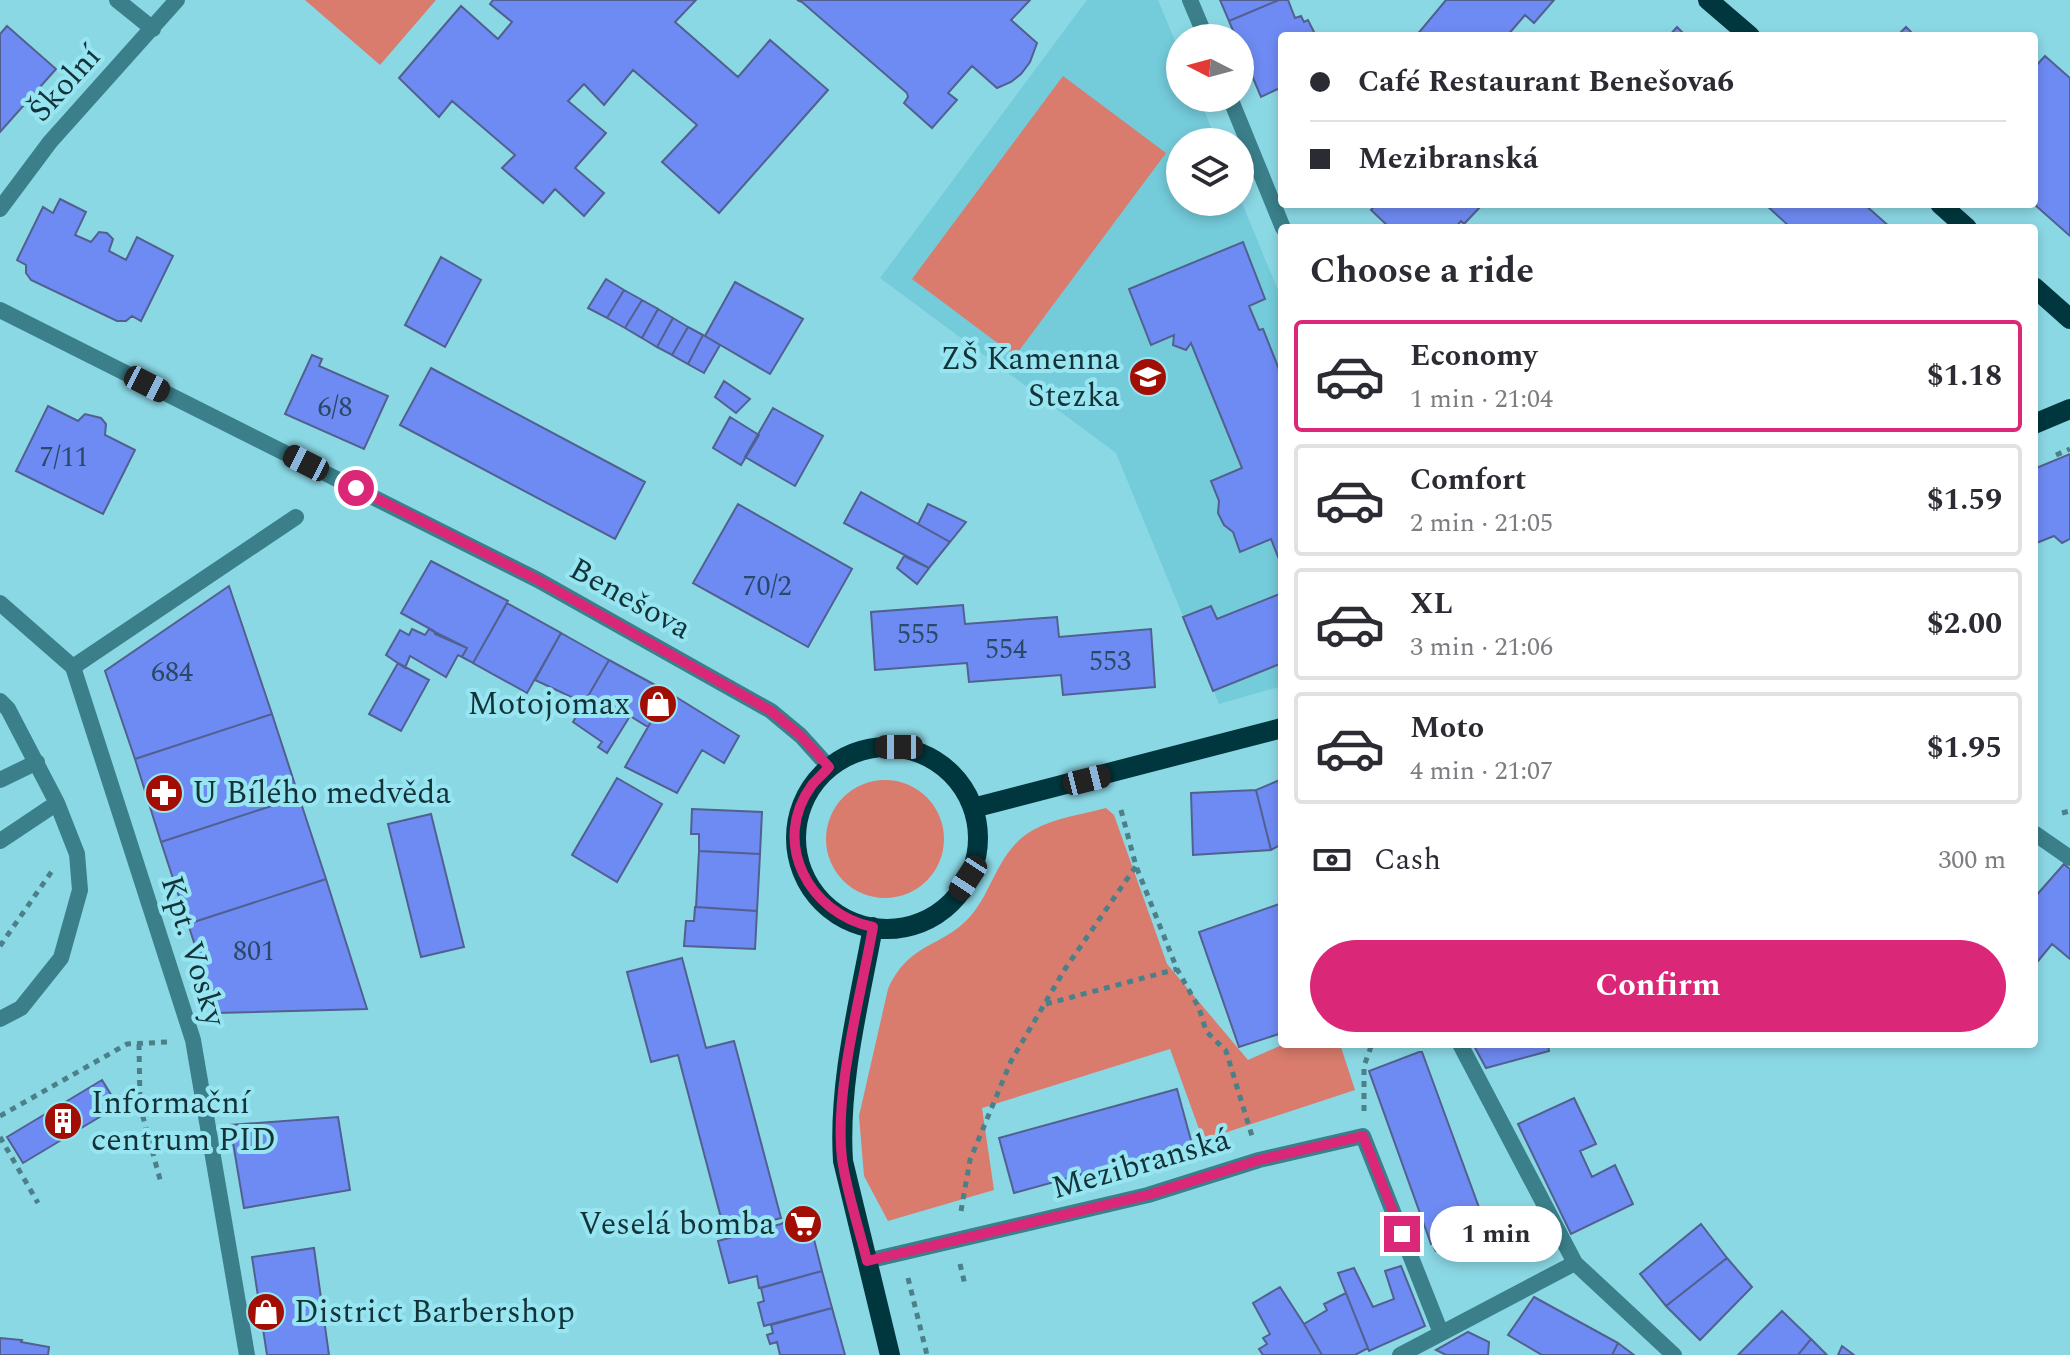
<!DOCTYPE html>
<html lang="en">
<head>
<meta charset="utf-8">
<style>
	body { margin:0; font-family:Spectral,serif; background:#f7f7f7; color:#2b2b33; height:100vh; display:flex; flex-direction:column; font-size:30px; white-space:nowrap }
	* { box-sizing:border-box; margin:0 }
	p { font-size:26px; color:#7c7c81 }
	.icon { flex:none; width:44px; height:44px; fill:none; stroke:currentColor; stroke-width:2; stroke-linecap:round; stroke-linejoin:round }
	.map { position:relative; flex:1; overflow:hidden }
	.side { position:absolute; left:1278px; top:224px; width:760px; height:824px; display:flex; flex-direction:column; background:#fff; border-radius:8px; box-shadow:0 4px 12px #0003 }
	.side>* { flex:none }
	.banner { position:absolute; left:1278px; top:32px; width:760px; height:176px; border-radius:8px; box-shadow:0 4px 12px #0003; display:grid; align-content:center; height:176px; padding:0 32px; background:#fff }
	.needle { width:52px; rotate:276deg }
	.fabs { position:absolute; left:1166px; top:24px; display:grid; gap:16px }
	.fabs a { display:grid; place-items:center; width:88px; height:88px; border-radius:50%; background:#fff; box-shadow:0 4px 12px #0003; font-size:40px }
	.end { position:absolute; width:36px; height:36px; margin:-18px; border:10px solid #db2777; background:#fff; box-shadow:0 0 0 4px #fff }
	.from { border-radius:50% }
	.bubble { position:absolute; height:56px; border-radius:28px; background:#fff; box-shadow:0 4px 12px #0003; font-size:26px; font-weight:700; line-height:56px; text-align:center }
	.car { position:absolute; width:24px; height:48px; margin:-24px -12px; border-radius:10px; box-shadow:0 0 6px 2px #0007; background:linear-gradient(#222 24%,#8ab4d8 0 40%,#222 0 76%,#8ab4d8 0 86%,#222 0) }
	.banner b { display:flex; align-items:center; gap:28px; height:76px; font-size:30px }
	.banner b+b { border-top:2px solid #e1e1e2 }
	.banner i { width:20px; height:20px; background:#2b2b33 }
	ul { padding:0; list-style:none }
	li { display:flex; align-items:center; gap:24px; height:112px; margin:0 16px 12px; padding:0 16px; border:4px solid #e1e1e2; border-radius:8px }
	li div { flex:1 }
	li b { display:block; font-size:30px }
	li em { font-style:normal; font-weight:700 }
	li.active { border-color:#db2777 }
	li>.icon { width:72px; height:72px; stroke-width:1.5 }
	h2 { padding:0 32px; font-size:36px; line-height:96px }
	.pay { display:flex; align-items:center; gap:20px; height:88px; padding:0 32px; font-size:30px }
	.pay p { margin-inline-start:auto }
	.primary-button { display:flex; gap:16px; margin-top:auto; padding:16px 32px }
	.primary-button a { flex:1; height:92px; border-radius:48px; background:#db2777; color:#fff; font-size:32px; font-weight:700; line-height:92px; text-align:center }
	.map>svg:first-child { display:block }
</style>
</head>
<body>
<div class="map">
<svg width="2070" height="1355" viewBox="0 0 2070 1355">
	<rect width="100%" height="100%" fill="#8bd8e5"/>
	<path fill="#74cbda" d="M1087 0H1158L1180 53V98H1199L1217 142H1180V202H1240V198L1282 300V686L1219 704 1116 453 880 278Z"/>
	<path fill="#d97c6d" d="M305 0H436L380 65Z
		M1063 76 1166 153 1015 356 912 279Z
		M826 839a59 59 0 1 1 118 0a59 59 0 1 1-118 0Z
		M1106 808 1114 815 1167 964 1248 1060 1284 1044H1340L1355 1090 1203 1140 1170 1049 982 1108 994 1190 888 1221 864 1176 859 1116 888 989C911 939 944 949 973 913 991 891 998 856 1024 836 1046 819 1080 815 1106 808Z"/>
	<path fill="#6e8bf3" stroke="#51608f" stroke-width="2" d="M493 0H696L675 22 738 77 770 40 828 90 719 213 662 162 697 125 633 70 604 105 584 84 568 101 606 133 575 168 604 193 584 216 555 189 543 203 502 168 515 155 452 101 439 117 399 78 461 6 498 39 512 22 490 4Z
		M797 0H1030L1011 20 1037 43 1030 62 1021 74 1011 82 997 88 972 66 948 93 957 100 932 128 904 103 908 97 907 93 802 2Z
		M1220 0H1279L1229 21Z
		M1279 0H1288L1295 18 1301 16 1304 22 1308 20 1316 36H1282V87L1261 97 1240 47V38H1236L1229 21Z
		M1446 0H1554L1534 23 1525 15 1507 36H1416Z
		M7 26 56 69 0 132V34Z
		M1677 27 1686 36H1669Z
		M1906 27 1915 36H1897Z
		M2045 56 2070 78V236L2034 204V68Z
		M60 199 86 212 75 235 91 242 99 232 107 233 113 239 109 251 126 260 137 237 173 256 141 321 132 316 126 321H117L31 280 26 273V265L17 260 43 207 53 213Z
		M1376 204H1483L1464 224 1461 221 1455 228H1390L1371 210Z
		M1765 204H1864L1891 228H1791Z
		M1243 242 1265 299 1249 306 1259 330 1263 329 1282 377V567L1271 539 1240 552 1233 532 1224 525 1218 513 1219 501 1211 481 1242 468 1191 343 1186 350 1173 345 1174 335 1151 345 1129 289Z
		M441 257 481 280 445 347 405 325Z
		M606 279 624 290 607 318 588 308Z
		M735 282 803 319 770 374 705 336Z
		M624 290 642 300 625 328 607 318Z
		M642 300 658 309 642 338 625 328Z
		M658 309 673 318 657 347 642 338Z
		M673 318 688 327 672 355 657 347Z
		M688 327 703 335 688 364 672 355Z
		M703 335 720 345 704 373 688 364Z
		M312 355 322 359 319 366 388 396 364 449 285 414Z
		M431 368 645 482 615 539 400 425Z
		M724 381 750 399 736 413 715 397Z
		M48 406 78 421 85 414 101 418 106 424 105 435 135 450 103 514 16 471Z
		M773 408 823 436 795 486 745 457Z
		M730 417 759 435 741 465 713 448Z
		M2070 454V539L2062 543 2054 536 2034 544V469Z
		M861 492 950 542 929 568 844 523Z
		M738 504 852 569 808 647 693 583Z
		M928 504 966 522 950 542 918 524Z
		M904 556 929 568 917 584 897 568Z
		M431 561 508 601 473 663 462 657 467 648 435 634 434 631 401 613Z
		M229 586 272 714 135 759 105 671Z
		M1282 593V663L1213 691 1183 617 1211 606 1217 619Z
		M507 603 561 633 527 693 473 663Z
		M963 605 965 624 1057 617 1059 637 1151 629 1155 687 1063 695 1061 675 969 682 967 663 875 670 871 612Z
		M412 629 425 635 429 629 467 648 462 657 458 655 446 677 410 656 405 668 386 655 400 630 409 635Z
		M561 633 609 660 584 703 535 680Z
		M609 660 668 692 648 727 630 716 607 753 598 747 602 742 573 722Z
		M398 663 429 680 401 731 369 714Z
		M668 692 739 736 724 763 702 750 677 793 625 767Z
		M272 714 299 797 161 842 135 759Z
		M617 778 662 804 617 882 572 855Z
		M1282 779V844L1271 850 1256 790Z
		M1256 790 1271 850 1193 855 1191 793Z
		M299 797 326 879 188 924 161 842Z
		M692 809 762 812 760 854 699 851V834H691Z
		M431 814 464 947 421 957 388 824Z
		M699 851 760 854 757 911 696 907Z
		M2064 864 2070 869V959L2052 944 2034 966V898Z
		M326 879 367 1009 217 1013 188 924Z
		M1282 903V1033L1239 1047 1199 932Z
		M695 907 757 911 755 949 684 946 686 921H694Z
		M682 958 706 1048 734 1041 781 1218 725 1233 678 1055 651 1062 627 972Z
		M1473 1044H1548L1549 1051 1486 1068Z
		M1419 1052H1422L1485 1224 1431 1244 1369 1071Z
		M102 1080 118 1106 23 1163 7 1137Z
		M1177 1089 1192 1144 1014 1193 999 1138Z
		M1574 1098 1596 1144 1580 1151 1592 1177 1615 1165 1633 1204 1571 1234 1518 1124Z
		M338 1117 350 1190 244 1208 230 1125Z
		M806 1208 822 1271 759 1288 757 1276 729 1283 718 1241 781 1224Z
		M1701 1224 1727 1258 1666 1306 1640 1274Z
		M314 1248 329 1355H267L252 1257Z
		M1727 1258 1752 1287 1700 1340 1666 1306Z
		M1401 1266 1425 1326 1369 1351 1338 1273 1354 1268 1373 1307 1394 1299 1385 1271Z
		M822 1271 832 1308 764 1326 758 1303 764 1301 761 1288Z
		M1280 1287 1304 1324 1322 1355H1263L1259 1349 1267 1344 1263 1338 1270 1334 1253 1303Z
		M1346 1293 1368 1348 1355 1355H1322L1304 1324 1327 1310 1324 1304Z
		M1534 1297 1618 1343 1612 1355H1542L1508 1335Z
		M832 1308 845 1355H780L777 1342 770 1344 767 1335 773 1333 771 1325Z
		M1782 1311 1811 1339 1798 1355H1738Z
		M1468 1332 1489 1342 1488 1355H1446L1436 1350Z
		M0 1338 22 1340 21 1342 49 1347 48 1355H0Z
		M1811 1339 1827 1355H1798Z
		M1618 1343 1634 1355H1612Z
		M1842 1346 1854 1355H1838Z"/>
	<g fill="none" stroke-linecap="round" stroke-linejoin="round">
		<path stroke="#4b8089" stroke-width="5" stroke-dasharray="6 6" stroke-linecap="butt" d="M2056 455 2070 449
			M1121 810 1136 866 1177 969 1199 1008 1206 1031 1226 1051 1252 1136
			M2062 813 2070 811
			M0 946 52 871
			M1046 1004 1177 969
			M139 1044 140 1106 161 1183
			M1364 1111V1066L1372 1044
			M0 1116 127 1044 168 1042
			M0 1137 38 1203
			M961 1211 970 1160 1011 1061 1065 969 1136 866
			M1434 1250 1522 1216
			M960 1264 965 1285
			M908 1278 927 1355"/>
		<path stroke="#3a7f8a" stroke-width="16" d="M73 667 296 517
			M0 701 8 709 57 803 77 854 80 890 61 958 21 1008 0 1019
			M0 780 37 762
			M0 841 57 803"/>
		<path stroke="#3a7f8a" stroke-width="16" d="M0 603 73 667 193 1040 247 1355"/>
		<path stroke="#3a7f8a" stroke-width="16" d="M117 0 153 29
			M1190 0 1206 38
			M1230 98 1283 228
			M0 209 50 142 177 0
			M0 310 538 580 771 711 801 736 829 767
			M2034 833 2070 858
			M1460 1044 1575 1263 1674 1355
			M867 1261 1148 1195 1259 1160 1363 1136 1441 1333
			M1400 1355 1575 1263"/>
		<path stroke="#00373e" stroke-width="20" d="M1708 0 1750 36
			M1940 204 1967 228
			M2034 287 2070 319
			M2034 424 2070 409
			M796 838a91 91 0 1 1 182 0a91 91 0 1 1-182 0Z
			M973 808 1282 728
			M873 927C859 1004 838 1083 843 1161L890 1355"/>
	</g>
	<g fill="none" stroke-linecap="round" stroke-linejoin="round">
		<path stroke="#db2777" stroke-width="10" d="M356 488 538 580 771 711 801 736 829 767C824 773 817 779 812 785 770 842 809 914 873 927 861 996 834 1091 842 1159 847 1193 859 1228 867 1261L1148 1195 1259 1160 1363 1136 1402 1234"/>
	</g>
	<defs>
		<g id="school-disc" transform="scale(2)"><circle r="9.5" fill="#a30e04" stroke="#98e5f2"/><path d="M0-5L7-2L0 1L-7-2ZM-4 1L0 2.5L4 1V4Q0 6-4 4Z" fill="#fff"/></g>
		<g id="shop-disc" transform="scale(2)"><circle r="9.5" fill="#a30e04" stroke="#98e5f2"/><path d="M-5-2.5h2.3a2.7 3.5 0 0 1 5.4 0H5L5.5 6h-11ZM-1.5-2.5h3a1.5 2.3 0 0 0-3 0Z" fill="#fff"/></g>
		<g id="pharmacy-disc" transform="scale(2)"><circle r="9.5" fill="#a30e04" stroke="#98e5f2"/><path d="M-2-6h4v4h4v4h-4v4h-4v-4h-4v-4h4Z" fill="#fff"/></g>
		<g id="building-disc" transform="scale(2)"><circle r="9.5" fill="#a30e04" stroke="#98e5f2"/><path d="M-4-6H4V6H1V3H-1V6H-4ZM-2.5-4.3h1.7v1.8h-1.7ZM.8-4.3h1.7v1.8H.8ZM-2.5-1h1.7V.8h-1.7ZM.8-1h1.7V.8H.8Z" fill="#fff"/></g>
		<g id="supermarket-disc" transform="scale(2)"><circle r="9.5" fill="#a30e04" stroke="#98e5f2"/><path d="M-6-5.5h2.5l.6 2H6L4.5 2H-2.5L-4.4-4H-6ZM-1.5 3.2a1.3 1.3 0 1 0 .1 0ZM3 3.2a1.3 1.3 0 1 0 .1 0Z" fill="#fff"/></g>
	</defs>
	<g fill-rule="evenodd">
		<use href="#school-disc" x="1148" y="377"/>
		<use href="#shop-disc" x="658" y="704"/>
		<use href="#pharmacy-disc" x="164" y="793"/>
		<use href="#building-disc" x="63" y="1121"/>
		<use href="#supermarket-disc" x="803" y="1224"/>
		<use href="#shop-disc" x="266" y="1312"/>
	</g>
	<g text-anchor="middle" dominant-baseline="central" stroke-width="8" stroke-linejoin="round" paint-order="stroke">
		<g font-size="28" fill="#2a4968">
			<text x="335" y="407">6/8</text>
			<text x="64" y="457">7/11</text>
			<text x="767" y="586">70/2</text>
			<text x="918" y="634">555</text>
			<text x="1006" y="649">554</text>
			<text x="1110" y="661">553</text>
			<text x="172" y="672">684</text>
			<text x="254" y="951">801</text>
		</g>
		<g font-size="32" fill="#133339" stroke="#98e5f2">
			<text transform="translate(65 84) rotate(-48)">Školní</text>
			<text transform="translate(630 599) rotate(29)">Benešova</text>
			<text transform="translate(193 951) rotate(73)">Kpt. Vosky</text>
			<text transform="translate(1141 1164) rotate(-16)">Mezibranská</text>
		</g>
		<g font-size="32" fill="#133339" stroke="#98e5f2" text-anchor="end">
			<text x="1120" y="359">ZŠ Kamenna<tspan x="1120" dy="37">Stezka</tspan></text>
			<text x="630" y="704">Motojomax</text>
			<text x="192" y="793" text-anchor="start">U Bílého medvěda</text>
			<text x="91" y="1103" text-anchor="start">Informační<tspan x="91" dy="37">centrum PID</tspan></text>
			<text x="775" y="1224">Veselá bomba</text>
			<text x="294" y="1312" text-anchor="start">District Barbershop</text>
		</g>
	</g>
</svg>
<div class="fabs">
<a><svg class="needle" viewBox="-14 -14 28 28"><path d="M0-13l5 13h-10z" fill="#e53935"/><path d="M0 13l5-13h-10z" fill="#7c7c81"/></svg></a>
<a><svg class="icon" aria-label="layers" viewBox="0 0 24 24"><path d="M12 4l9 5-9 5-9-5zM3 14l9 5 9-5"/></svg></a>
</div>
<i class="end from" style="left:356px;top:488px"></i>
<i class="end" style="left:1402px;top:1234px"></i>
<div class="bubble" style="left:1430px;top:1206px;width:132px">1 min</div>
<i class="car" style="left:147px;top:384px;rotate:117deg"></i>
<i class="car" style="left:306px;top:463px;rotate:297deg"></i>
<i class="car" style="left:899px;top:747px;rotate:270deg"></i>
<i class="car" style="left:1087px;top:780px;rotate:76deg"></i>
<i class="car" style="left:968px;top:878px;rotate:213deg"></i>
<div class="banner">
<b><i class="from"></i>Café Restaurant Benešova6</b>
<b><i></i>Mezibranská</b>
</div>
<section class="side">
<h2>Choose a ride</h2>
<ul>
<li class="active"><svg class="icon" aria-label="car" viewBox="0 0 24 24"><path d="M5 17H2v-5l4-1 3-4h7l3 4 3 1v5h-3M9 17h6M6 11h13"/><circle cx="7" cy="17" r="2"/><circle cx="17" cy="17" r="2"/></svg><div><b>Economy</b><p>1 min · 21:04</p></div><em>$1.18</em></li>
<li><svg class="icon" aria-label="car" viewBox="0 0 24 24"><path d="M5 17H2v-5l4-1 3-4h7l3 4 3 1v5h-3M9 17h6M6 11h13"/><circle cx="7" cy="17" r="2"/><circle cx="17" cy="17" r="2"/></svg><div><b>Comfort</b><p>2 min · 21:05</p></div><em>$1.59</em></li>
<li><svg class="icon" aria-label="car" viewBox="0 0 24 24"><path d="M5 17H2v-5l4-1 3-4h7l3 4 3 1v5h-3M9 17h6M6 11h13"/><circle cx="7" cy="17" r="2"/><circle cx="17" cy="17" r="2"/></svg><div><b>XL</b><p>3 min · 21:06</p></div><em>$2.00</em></li>
<li><svg class="icon" aria-label="car" viewBox="0 0 24 24"><path d="M5 17H2v-5l4-1 3-4h7l3 4 3 1v5h-3M9 17h6M6 11h13"/><circle cx="7" cy="17" r="2"/><circle cx="17" cy="17" r="2"/></svg><div><b>Moto</b><p>4 min · 21:07</p></div><em>$1.95</em></li>
</ul>
<div class="pay"><svg class="icon" aria-label="cash" viewBox="0 0 24 24"><path d="M3 7h18v10H3z"/><circle cx="12" cy="12" r="2"/></svg>Cash<p>300 m</p></div>
<div class="primary-button"><a>Confirm</a></div>
</section>
</div>
</body>
</html>
